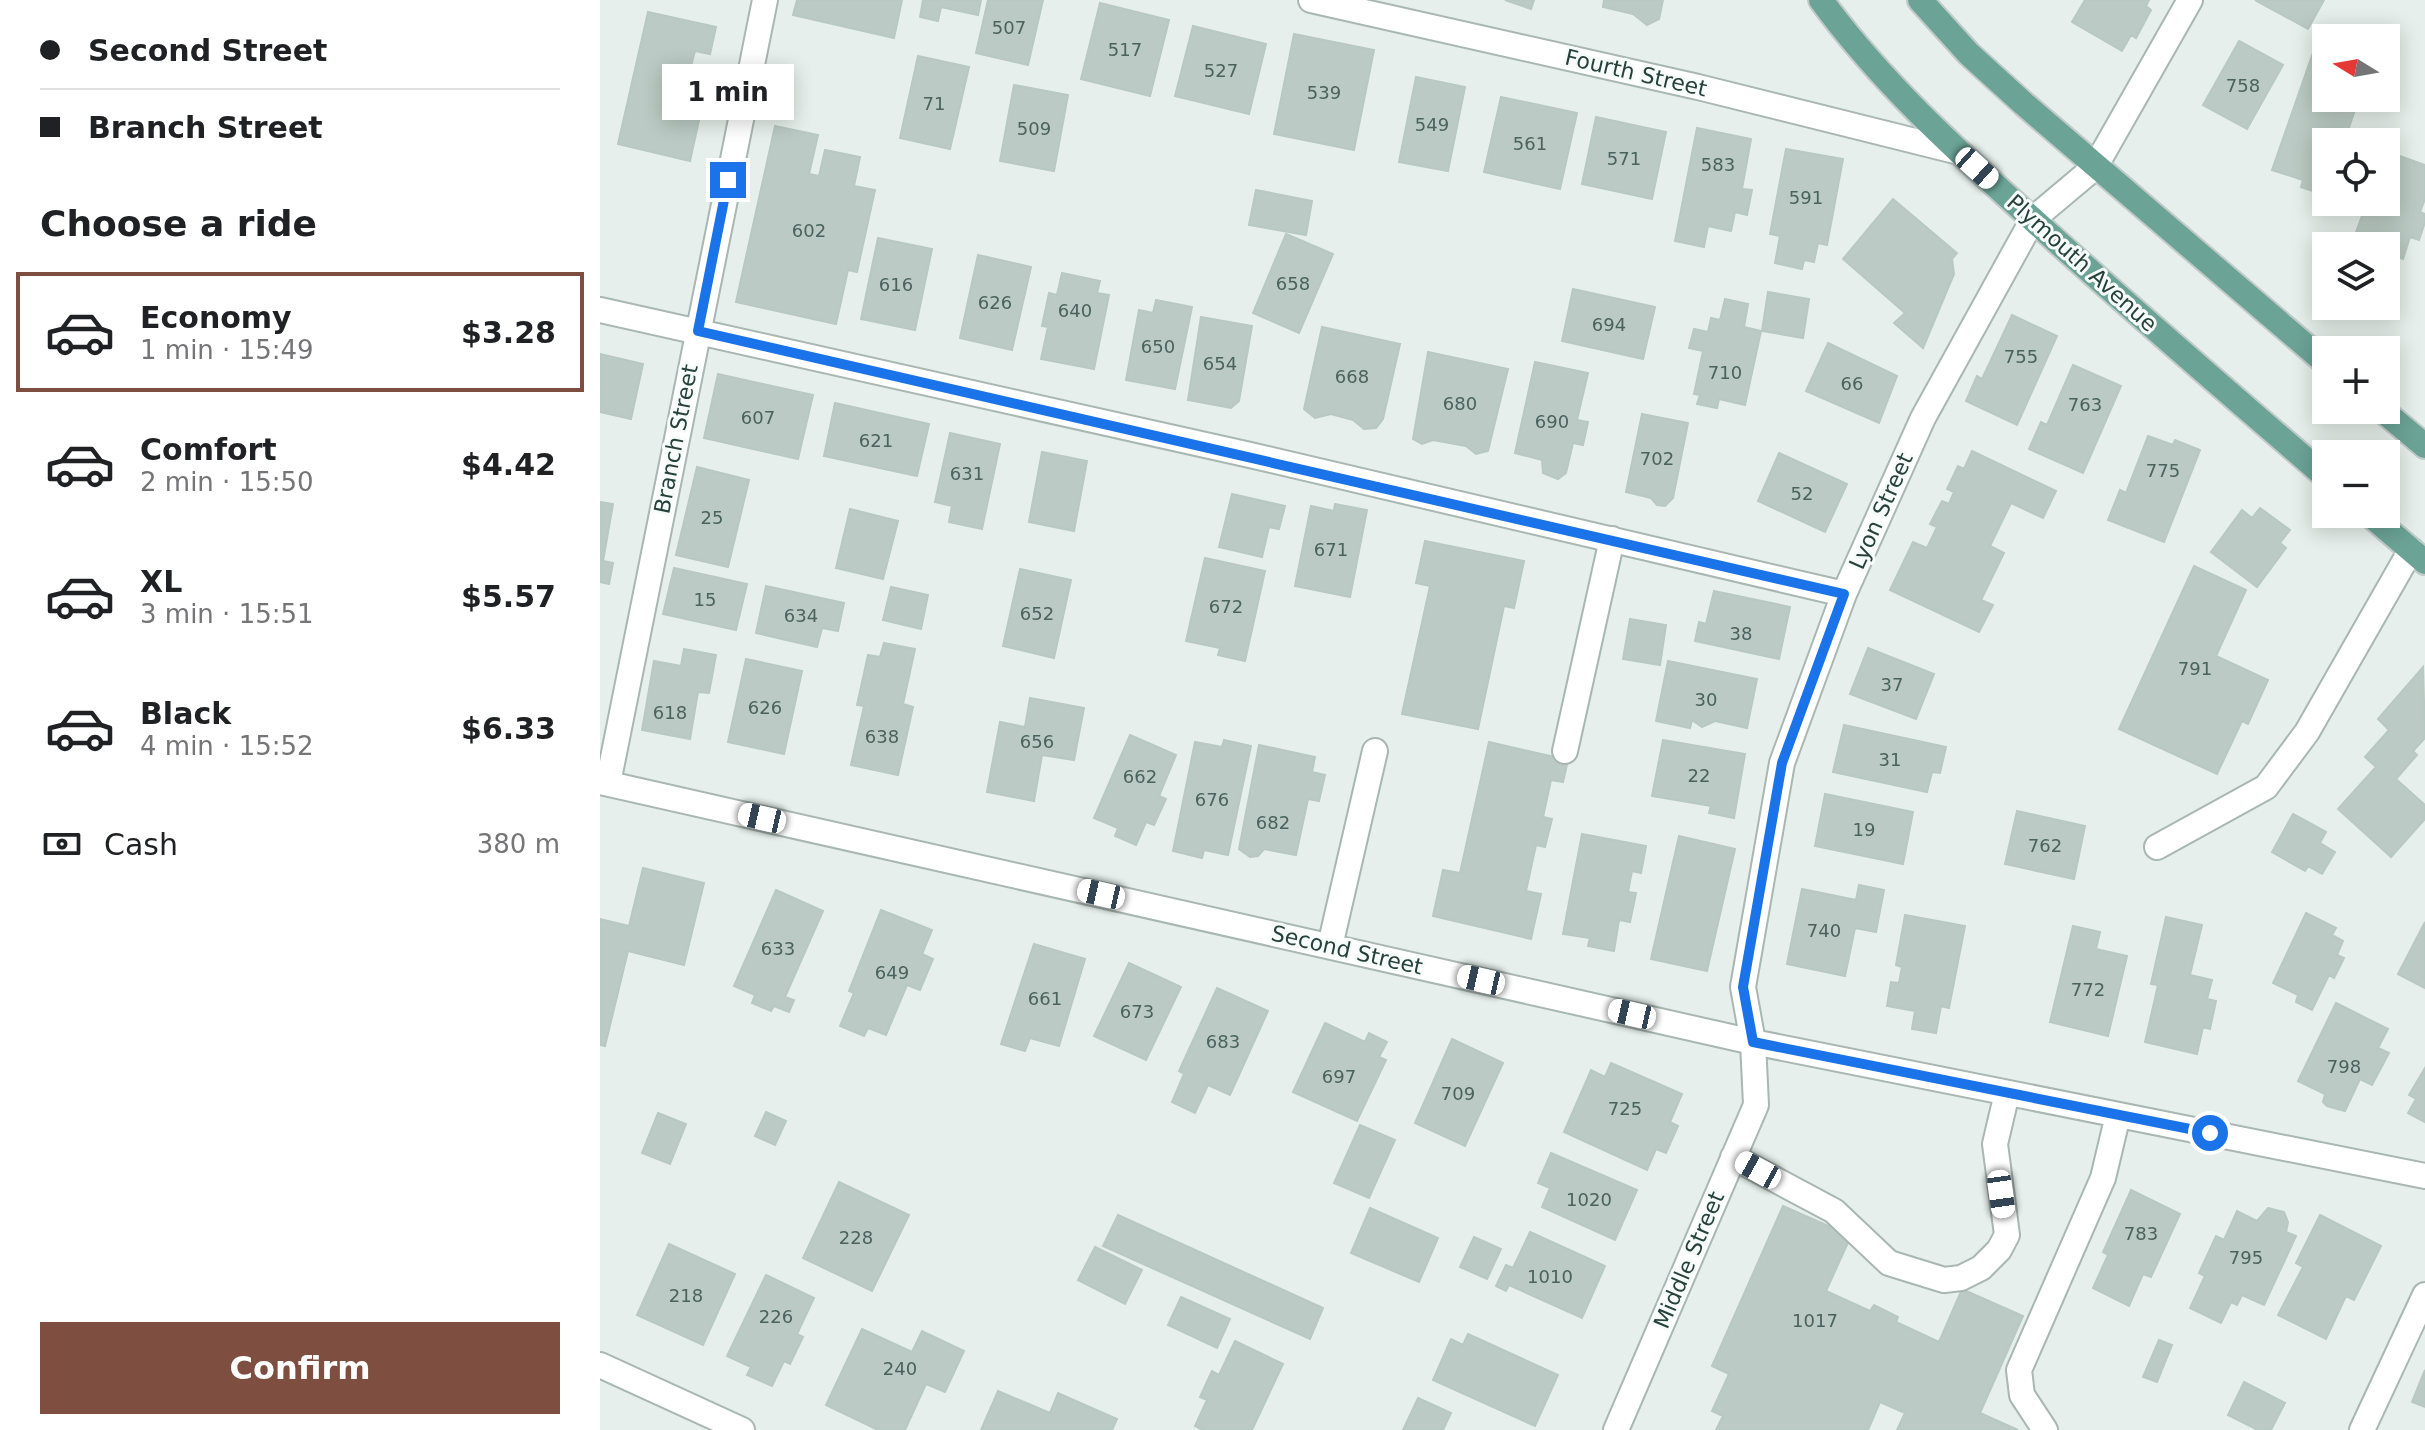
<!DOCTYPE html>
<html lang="en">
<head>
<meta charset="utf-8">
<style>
	body { margin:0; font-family:"DejaVu Sans",sans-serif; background:#f2f2f2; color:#202124; height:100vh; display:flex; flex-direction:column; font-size:30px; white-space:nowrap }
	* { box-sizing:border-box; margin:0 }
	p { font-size:26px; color:#757577 }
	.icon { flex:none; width:44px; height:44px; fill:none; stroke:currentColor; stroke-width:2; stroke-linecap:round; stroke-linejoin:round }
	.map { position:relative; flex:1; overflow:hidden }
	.details { display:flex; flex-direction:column; background:#fff; width:600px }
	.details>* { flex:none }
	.banner { display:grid; align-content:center; height:176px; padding:0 40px; background:#fff }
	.needle { width:52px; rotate:281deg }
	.buttons { position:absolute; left:1712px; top:24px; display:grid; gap:16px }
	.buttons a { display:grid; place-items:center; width:88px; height:88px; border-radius:0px; background:#fff; box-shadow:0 4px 20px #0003; font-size:40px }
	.end { position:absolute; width:36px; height:36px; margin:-18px; border:10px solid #1a73e8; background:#fff; box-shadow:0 0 0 4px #fff }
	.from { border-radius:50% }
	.bubble { position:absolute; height:56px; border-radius:0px; background:#fff; box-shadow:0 4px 20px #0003; font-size:26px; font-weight:600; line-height:56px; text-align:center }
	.car { position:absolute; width:24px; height:48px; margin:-24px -12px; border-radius:10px; box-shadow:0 0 6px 2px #0007; background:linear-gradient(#fff 24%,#345 0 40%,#fff 0 76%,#345 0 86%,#fff 0) }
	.banner b { display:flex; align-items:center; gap:28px; height:76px; font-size:30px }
	.banner b+b { border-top:2px solid #e0e0e0 }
	.banner i { width:20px; height:20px; background:#202124 }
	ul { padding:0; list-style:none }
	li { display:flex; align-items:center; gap:24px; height:120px; margin:0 16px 12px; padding:0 24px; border:4px solid transparent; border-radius:0px }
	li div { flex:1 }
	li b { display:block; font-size:30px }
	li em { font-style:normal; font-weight:600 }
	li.active { border-color:#7e4f40 }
	li>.icon { width:72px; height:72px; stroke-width:1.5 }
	h2 { padding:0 40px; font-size:36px; line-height:96px }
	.pay { display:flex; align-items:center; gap:20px; height:88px; padding:0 40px; font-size:30px }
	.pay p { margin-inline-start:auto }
	.button { display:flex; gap:16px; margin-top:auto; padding:16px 40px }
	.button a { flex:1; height:92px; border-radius:0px; background:#7e4f40; color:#fff; font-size:32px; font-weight:600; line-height:92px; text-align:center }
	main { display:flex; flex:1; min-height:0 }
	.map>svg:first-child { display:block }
</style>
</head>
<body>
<main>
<section class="details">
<div class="banner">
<b><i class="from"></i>Second Street</b>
<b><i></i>Branch Street</b>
</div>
<h2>Choose a ride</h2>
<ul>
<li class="active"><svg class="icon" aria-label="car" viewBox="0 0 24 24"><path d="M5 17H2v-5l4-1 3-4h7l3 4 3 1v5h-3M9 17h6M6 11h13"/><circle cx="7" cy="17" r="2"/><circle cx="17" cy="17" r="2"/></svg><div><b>Economy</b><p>1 min · 15:49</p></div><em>$3.28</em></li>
<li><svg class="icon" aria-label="car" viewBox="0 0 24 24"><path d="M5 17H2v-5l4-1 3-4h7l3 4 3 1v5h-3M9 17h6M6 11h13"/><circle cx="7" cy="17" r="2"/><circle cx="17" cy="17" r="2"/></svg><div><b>Comfort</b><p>2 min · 15:50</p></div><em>$4.42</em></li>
<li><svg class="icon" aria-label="car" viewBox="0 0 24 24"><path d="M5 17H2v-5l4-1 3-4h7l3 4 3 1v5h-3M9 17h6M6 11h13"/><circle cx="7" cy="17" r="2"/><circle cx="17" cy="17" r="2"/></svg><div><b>XL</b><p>3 min · 15:51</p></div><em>$5.57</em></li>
<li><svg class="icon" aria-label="car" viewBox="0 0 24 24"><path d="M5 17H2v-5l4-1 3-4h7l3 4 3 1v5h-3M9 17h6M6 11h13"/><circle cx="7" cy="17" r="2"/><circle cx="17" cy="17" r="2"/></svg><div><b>Black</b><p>4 min · 15:52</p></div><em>$6.33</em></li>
</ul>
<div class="pay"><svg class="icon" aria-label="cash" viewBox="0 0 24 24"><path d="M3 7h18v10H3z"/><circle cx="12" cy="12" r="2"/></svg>Cash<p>380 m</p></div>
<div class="button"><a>Confirm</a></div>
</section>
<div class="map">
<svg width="1825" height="1430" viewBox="0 0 1825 1430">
	<rect width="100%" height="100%" fill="#e6efeb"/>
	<path fill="#bbcac4" stroke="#b8c8c2" stroke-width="2" d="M197 0H302L294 38 193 15Z
		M323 0H381L378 15 341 7 338 21 320 17Z
		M388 0H443L428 65 376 53Z
		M905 0H934L931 9Z
		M1004 0H1063L1059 19 1047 25 1033 14 1003 7Z
		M1485 0H1549L1546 6 1551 10 1536 38 1531 35 1522 51 1472 22Z
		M1655 0H1724L1708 29Z
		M500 3 569 20 550 96 481 79Z
		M48 12 116 27 110 54 95 51 87 81 107 84 90 161 18 144Z
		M593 26 666 44 649 114 575 96Z
		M694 34 774 50 754 150 674 134Z
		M1639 41 1683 65 1647 129 1603 105Z
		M1715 47 1726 51V98H1759L1744 142H1726L1725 195 1701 187 1703 180 1672 170Z
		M318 56 369 67 350 149 300 138Z
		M816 77 865 87 848 171 799 162Z
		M414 85 468 95 454 171 400 161Z
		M901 97 977 113 960 189 884 172Z
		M996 117 1066 132 1052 199 982 184Z
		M175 126 218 135 209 174 219 176 225 150 260 157 254 186 275 190 257 272 248 270 236 324 136 302Z
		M1097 128 1151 139 1142 189 1152 190 1147 215 1135 212 1131 231 1108 226 1104 247 1075 241Z
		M1186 149 1243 159 1227 245 1218 243 1214 262 1204 260 1202 269 1175 263 1180 236 1170 234Z
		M1786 151 1825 165V199L1820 212 1825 214V222L1819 240 1810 237 1803 259 1786 253V246L1755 235 1767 202H1786Z
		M656 190 712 201 706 235 649 225Z
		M1293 199 1357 253 1352 259 1354 274 1323 348 1294 323 1305 313 1243 259Z
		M686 234 733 254 699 333 653 313Z
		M278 238 332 249 315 330 261 319Z
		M378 255 431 267 412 350 360 338Z
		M462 273 500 281 497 293 509 295 494 369 441 359 448 327 442 326 449 293 457 295Z
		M973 289 1055 307 1043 359 962 341Z
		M1168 292 1209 299 1203 338 1162 331Z
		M1125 299 1148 304 1144 327 1161 331 1145 405 1119 399 1117 408 1097 404 1100 395 1094 394 1103 351 1089 348 1094 329 1108 332 1111 318 1120 320Z
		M556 300 592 307 575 389 526 380 539 310 553 313Z
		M1412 315 1457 336 1417 425 1366 401 1377 376 1382 379Z
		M601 317 652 326 639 401 631 408 588 400Z
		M722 327 800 344 783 419 776 428 764 429 753 420 731 414 715 418 704 409Z
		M1228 343 1297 376 1279 423 1206 391Z
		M828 352 908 369 888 451 876 454 866 446 833 440 822 444 813 439Z
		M0 354 43 364 31 419 0 412Z
		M935 362 988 373 977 420 988 422 983 445 973 443 966 473 958 479 943 473 942 460 915 453Z
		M1473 365 1521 386 1483 473 1429 449 1441 422 1447 425Z
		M118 374 213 395 198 459 104 438Z
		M235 403 329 424 317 476 224 456Z
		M1042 414 1088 423 1073 498 1065 506 1057 505 1051 498 1026 492Z
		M350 433 400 444 382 529 349 522 352 506 335 502Z
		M1548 436 1573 445 1575 440 1600 450 1564 542 1508 520 1520 490 1526 493Z
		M1372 451 1456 491 1443 518 1411 503 1390 546 1404 553 1381 600 1393 605 1379 632 1290 590 1313 542 1327 548 1337 527 1330 524 1342 501 1349 504 1354 492 1347 489 1358 466 1364 469Z
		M442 452 487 461 474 531 429 522Z
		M1179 453 1247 484 1225 532 1158 501Z
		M97 467 149 480 128 567 76 555Z
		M632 494 685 506 679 529 669 527 662 557 619 547Z
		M0 502 13 504 3 561 13 563 9 584 0 582Z
		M735 504 767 510 750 597 695 586 711 506 734 511Z
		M1660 508 1690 530 1680 543 1686 548 1657 587 1611 552 1642 510 1652 518Z
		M250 509 298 521 283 579 236 568Z
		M825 541 924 561 914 608 904 606 878 729 802 714 830 586 816 583Z
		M605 558 665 571 645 661 618 655 620 648 586 641Z
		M1594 566 1646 590 1616 656 1668 680 1648 724 1642 721 1617 774 1519 729Z
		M74 568 147 584 136 630 63 614Z
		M420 569 471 580 454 658 403 646Z
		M166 586 244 603 238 631 222 628 217 647 156 633Z
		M291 587 328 595 321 629 283 620Z
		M1114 591 1190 607 1179 659 1095 641 1099 622 1106 624Z
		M1030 619 1066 625 1060 665 1023 659Z
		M284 643 315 649 303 704 313 707 298 775 251 765 264 706 257 705 268 655 280 657Z
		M1268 648 1334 674 1316 719 1250 694Z
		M84 649 116 655 109 693 98 692 90 739 42 730 54 661 81 666Z
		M146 659 202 671 184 754 128 742Z
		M1068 661 1157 679 1147 728 1115 721 1102 727 1092 720 1090 728 1056 721Z
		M1823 667 1825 738 1813 751 1817 755 1796 779 1825 805V819L1791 857 1738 809 1776 767 1765 757 1789 730 1778 719Z
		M430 698 484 708 474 760 442 755 434 801 387 792 400 722 425 727Z
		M1244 725 1346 747 1340 773 1332 772 1327 792 1233 772Z
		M530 735 576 755 559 796 566 799 554 825 546 822 536 845 515 836 518 828 494 818Z
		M624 740 651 746 628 855 604 850 602 858 573 851 595 742 622 747Z
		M1063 740 1145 754 1134 818 1109 813 1111 806 1052 796Z
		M889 742 968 760 963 782 951 780 943 817 952 819 945 847 936 845 926 891 941 894 931 939 833 916 843 870 860 873Z
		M659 745 715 757 712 772 725 775 719 801 708 799 696 855 664 849 658 856 650 857 639 849Z
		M1225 794 1313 812 1303 864 1215 846Z
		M1417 811 1485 826 1474 879 1405 864Z
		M1693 814 1726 832 1720 843 1735 852 1722 874 1708 866 1705 871 1672 852Z
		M982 834 1046 846 1041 873 1032 871 1028 892 1036 893 1030 922 1019 920 1014 951 988 946 990 938 963 934Z
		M1079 836 1135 849 1107 971 1051 959Z
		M43 868 104 883 84 965 28 951 5 1046 0 1045V919L29 926Z
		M1259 885 1284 890 1276 932 1255 928 1245 976 1187 964 1202 889 1256 900Z
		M176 890 223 911 185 997 194 1000 189 1012 174 1006 171 1011 152 1003 155 995 134 986Z
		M281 910 332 930 322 954 333 959 320 990 307 985 286 1035 268 1028 264 1036 240 1026 254 993 249 991Z
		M1706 913 1736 928 1732 935 1743 941 1737 955 1744 958 1734 978 1729 975 1712 1010 1696 1002 1698 995 1673 983Z
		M1305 915 1365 926 1349 1008 1341 1006 1336 1033 1312 1029 1315 1011 1287 1006 1291 982 1299 983 1302 967 1296 965Z
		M1566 917 1602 925 1590 975 1612 980 1607 999 1616 1001 1610 1029 1603 1027 1597 1054 1545 1042 1558 985 1551 984Z
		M1825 922V988L1798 974Z
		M1473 926 1500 932 1496 949 1527 956 1508 1036 1450 1022Z
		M434 944 485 959 459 1046 430 1038 425 1051 401 1044Z
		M529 963 581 987 546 1060 494 1036Z
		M617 988 668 1011 630 1095 608 1085 595 1113 572 1102 584 1074 579 1071Z
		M1736 1003 1788 1029 1778 1048 1789 1053 1772 1085 1760 1079 1745 1111 1727 1106 1723 1102 1725 1094 1698 1081Z
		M725 1023 765 1042 769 1033 787 1042 779 1057 786 1060 757 1121 693 1092Z
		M852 1039 903 1063 865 1146 815 1123Z
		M1011 1063 1082 1094 1070 1122 1078 1126 1066 1153 1056 1149 1047 1170 964 1132 991 1070 1005 1077Z
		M1825 1068V1122L1808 1113 1816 1099 1809 1095Z
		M166 1112 186 1121 175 1145 155 1136Z
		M58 1113 86 1124 70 1164 42 1153Z
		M760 1125 795 1140 769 1198 734 1183Z
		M951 1153 1037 1190 1015 1240 942 1207 950 1188 938 1183Z
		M239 1182 309 1215 272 1291 203 1258Z
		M1531 1190 1580 1214 1551 1277 1543 1274 1529 1306 1493 1288 1508 1255 1503 1252Z
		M1183 1206 1251 1236 1226 1291 1270 1311 1274 1305 1298 1317 1296 1322 1339 1342 1362 1289 1423 1316 1380 1413 1418 1430H1297L1305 1413 1280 1402 1268 1430H1116L1123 1416 1112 1411 1129 1374 1112 1366Z
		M770 1208 838 1238 819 1282 751 1253Z
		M1668 1208 1684 1212 1688 1222 1686 1232 1696 1236 1664 1305 1642 1295 1637 1305 1631 1302 1621 1323 1590 1308 1605 1276 1599 1273 1616 1236 1624 1240 1637 1211 1657 1221Z
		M518 1215 723 1308 710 1339 503 1246Z
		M1720 1215 1781 1246 1754 1300 1746 1296 1726 1339 1678 1315 1703 1267 1696 1263Z
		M930 1232 1005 1266 982 1318 909 1285 906 1291 896 1286 906 1265 913 1268Z
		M874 1237 901 1249 887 1279 860 1267Z
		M69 1244 135 1274 103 1345 37 1315Z
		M495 1247 542 1270 525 1304 478 1280Z
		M166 1275 214 1298 197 1334 203 1337 190 1364 184 1361 172 1386 147 1375 151 1367 127 1356Z
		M581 1297 630 1319 617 1348 568 1325Z
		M262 1329 312 1352 322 1331 364 1351 345 1392 326 1384 305 1430H278L226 1405Z
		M868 1334 958 1375 935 1426 833 1380 851 1339 863 1345Z
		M1559 1340 1572 1345 1557 1382 1543 1377Z
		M635 1341 683 1364 652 1430H603L595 1426 607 1400 600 1397 612 1371 619 1375Z
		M1825 1370V1407L1812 1402Z
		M1644 1382 1685 1403 1671 1430H1658L1628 1415Z
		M398 1391 450 1413 458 1393 517 1419 512 1430H381Z
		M818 1398 851 1413 843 1430H803Z"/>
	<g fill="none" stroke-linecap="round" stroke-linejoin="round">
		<g stroke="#a8b7b2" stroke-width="28">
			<path id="minor" d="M711 0 1098 87 1359 152
				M0 310 650 455 1244 594
				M965 751 1012 539
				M0 782 1153 1042 1825 1176
				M8 783 165 0
				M1557 847 1666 787 1707 732 1811 550
				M730 946 775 751
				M1133 1157 1234 1211 1289 1263 1344 1280 1361 1278 1381 1268 1399 1250 1407 1235 1395 1144 1407 1093
				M0 1365 142 1430
				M1016 1430 1156 1105 1153 1042 1143 987 1182 763 1244 594 1323 418 1433 219 1495 167 1590 0
				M1445 1430 1422 1395 1419 1370 1503 1178 1518 1115
				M1762 1430 1825 1295"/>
		</g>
		<g stroke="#c2cac8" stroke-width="28">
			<path id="major" d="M1221 0C1281 82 1355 149 1430 217 1527 306 1627 391 1726 477
				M1320 0 1369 54 1424 104 1726 363
				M1782 410 1825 446
				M1769 514 1825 562"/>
		</g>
		<use href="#minor" stroke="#fff" stroke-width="24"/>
		<use href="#major" stroke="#6ba396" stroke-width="24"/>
	</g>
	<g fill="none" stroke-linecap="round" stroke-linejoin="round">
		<path stroke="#1a73e8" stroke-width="10" d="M128 180 98 331 1244 594 1182 763 1143 987 1153 1042 1610 1133"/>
	</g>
	<g text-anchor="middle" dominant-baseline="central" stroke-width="6" stroke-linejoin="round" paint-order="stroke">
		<g font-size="18" fill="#4a635c">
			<text x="409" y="27">507</text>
			<text x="525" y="49">517</text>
			<text x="621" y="70">527</text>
			<text x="1643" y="85">758</text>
			<text x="724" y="92">539</text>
			<text x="334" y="103">71</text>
			<text x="832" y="124">549</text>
			<text x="434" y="128">509</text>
			<text x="930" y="143">561</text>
			<text x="1024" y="158">571</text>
			<text x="1118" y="164">583</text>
			<text x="1206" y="197">591</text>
			<text x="209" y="230">602</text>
			<text x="693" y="283">658</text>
			<text x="296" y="284">616</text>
			<text x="395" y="302">626</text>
			<text x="475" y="310">640</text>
			<text x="1009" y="324">694</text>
			<text x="558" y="346">650</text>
			<text x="1421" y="356">755</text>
			<text x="620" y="363">654</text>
			<text x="1125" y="372">710</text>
			<text x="752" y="376">668</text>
			<text x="1252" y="383">66</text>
			<text x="860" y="403">680</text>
			<text x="1485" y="404">763</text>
			<text x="158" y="417">607</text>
			<text x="952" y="421">690</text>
			<text x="276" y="440">621</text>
			<text x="1057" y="458">702</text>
			<text x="1563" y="470">775</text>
			<text x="367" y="473">631</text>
			<text x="1202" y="493">52</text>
			<text x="112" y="517">25</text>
			<text x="731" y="549">671</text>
			<text x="105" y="599">15</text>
			<text x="626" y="606">672</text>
			<text x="437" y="613">652</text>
			<text x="201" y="615">634</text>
			<text x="1141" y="633">38</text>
			<text x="1595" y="668">791</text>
			<text x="1292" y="684">37</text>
			<text x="1106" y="699">30</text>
			<text x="165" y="707">626</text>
			<text x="70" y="712">618</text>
			<text x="282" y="736">638</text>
			<text x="437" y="741">656</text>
			<text x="1290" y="759">31</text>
			<text x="1099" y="775">22</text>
			<text x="540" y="776">662</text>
			<text x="612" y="799">676</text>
			<text x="673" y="822">682</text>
			<text x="1264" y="829">19</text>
			<text x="1445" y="845">762</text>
			<text x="1224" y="930">740</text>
			<text x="178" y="948">633</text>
			<text x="292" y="972">649</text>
			<text x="1488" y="989">772</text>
			<text x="445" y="998">661</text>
			<text x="537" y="1011">673</text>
			<text x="623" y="1041">683</text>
			<text x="1744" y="1066">798</text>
			<text x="739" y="1076">697</text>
			<text x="858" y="1093">709</text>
			<text x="1025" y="1108">725</text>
			<text x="989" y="1199">1020</text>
			<text x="1541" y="1233">783</text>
			<text x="256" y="1237">228</text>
			<text x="1646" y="1257">795</text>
			<text x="950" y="1276">1010</text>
			<text x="86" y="1295">218</text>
			<text x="176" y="1316">226</text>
			<text x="1215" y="1320">1017</text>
			<text x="300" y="1368">240</text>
		</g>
		<g font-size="22" fill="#25413a" stroke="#f7fbf9">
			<text transform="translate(1036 73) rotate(13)">Fourth Street</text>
			<text transform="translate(1482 263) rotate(42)">Plymouth Avenue</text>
			<text transform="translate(76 439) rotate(-79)">Branch Street</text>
			<text transform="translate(1281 511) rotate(-66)">Lyon Street</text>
			<text transform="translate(747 950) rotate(13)">Second Street</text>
			<text transform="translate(1089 1260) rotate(-67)">Middle Street</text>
		</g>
	</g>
</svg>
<div class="buttons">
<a><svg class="needle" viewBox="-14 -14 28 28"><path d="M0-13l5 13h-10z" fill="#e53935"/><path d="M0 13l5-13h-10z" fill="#757577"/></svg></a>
<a><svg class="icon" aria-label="locate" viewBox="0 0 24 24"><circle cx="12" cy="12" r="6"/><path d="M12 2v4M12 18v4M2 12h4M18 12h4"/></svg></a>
<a><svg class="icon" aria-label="layers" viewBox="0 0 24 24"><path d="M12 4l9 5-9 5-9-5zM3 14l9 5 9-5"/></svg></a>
<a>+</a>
<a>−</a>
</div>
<i class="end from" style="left:1610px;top:1133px"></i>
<i class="end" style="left:128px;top:180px"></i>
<div class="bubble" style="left:62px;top:64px;width:132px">1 min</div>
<i class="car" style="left:1377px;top:168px;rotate:132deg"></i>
<i class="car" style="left:162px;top:818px;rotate:283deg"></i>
<i class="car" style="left:501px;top:894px;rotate:283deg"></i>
<i class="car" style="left:881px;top:980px;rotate:283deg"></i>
<i class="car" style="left:1032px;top:1014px;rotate:283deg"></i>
<i class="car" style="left:1158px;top:1170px;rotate:299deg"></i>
<i class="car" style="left:1401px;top:1194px;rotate:172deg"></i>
</div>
</main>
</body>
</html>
